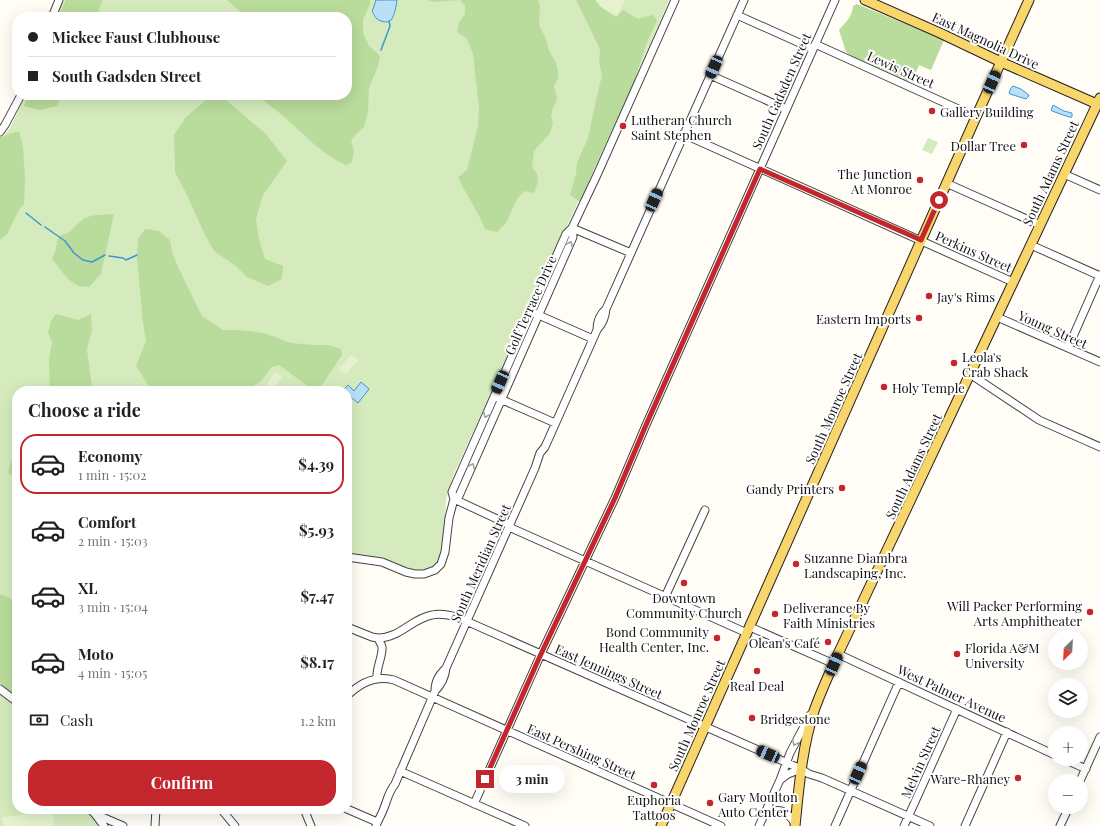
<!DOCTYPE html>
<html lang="en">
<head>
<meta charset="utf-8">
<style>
	body { margin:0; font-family:"Playfair Display",serif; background:#f6f6f6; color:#222; height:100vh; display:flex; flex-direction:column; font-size:15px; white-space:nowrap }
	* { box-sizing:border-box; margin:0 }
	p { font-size:13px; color:#767676 }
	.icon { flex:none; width:22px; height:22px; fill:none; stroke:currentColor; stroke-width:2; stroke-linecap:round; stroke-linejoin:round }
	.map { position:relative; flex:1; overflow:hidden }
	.drawer { position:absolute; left:12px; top:386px; width:340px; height:428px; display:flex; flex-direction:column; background:#fff; border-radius:16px; box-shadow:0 4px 16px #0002 }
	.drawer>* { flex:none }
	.top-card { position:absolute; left:12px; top:12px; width:340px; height:88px; border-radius:16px; box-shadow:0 4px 16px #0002; display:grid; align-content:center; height:88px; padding:0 16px; background:#fff }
	.needle { width:26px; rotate:204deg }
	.controls { position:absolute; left:1048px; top:630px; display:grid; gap:8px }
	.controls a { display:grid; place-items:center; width:40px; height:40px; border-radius:50%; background:#fff; box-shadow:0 4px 16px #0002; font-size:20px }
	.end { position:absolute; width:18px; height:18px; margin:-9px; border:5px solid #c4262e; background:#fff; box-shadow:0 0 0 2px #fff }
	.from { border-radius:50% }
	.bubble { position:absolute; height:28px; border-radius:14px; background:#fff; box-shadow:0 4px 16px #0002; font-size:13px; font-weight:700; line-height:28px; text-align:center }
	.car { position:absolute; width:12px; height:24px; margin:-12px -6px; border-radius:5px; box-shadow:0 0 3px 1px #0007; background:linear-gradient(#222 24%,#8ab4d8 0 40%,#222 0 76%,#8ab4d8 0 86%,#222 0) }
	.top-card b { display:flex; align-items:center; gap:14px; height:38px; font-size:15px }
	.top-card b+b { border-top:1px solid #e0e0e0 }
	.top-card i { width:10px; height:10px; background:#222 }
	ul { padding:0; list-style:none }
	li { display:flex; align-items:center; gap:12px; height:60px; margin:0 8px 6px; padding:0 8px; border:2px solid transparent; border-radius:16px }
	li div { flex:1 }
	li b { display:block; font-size:15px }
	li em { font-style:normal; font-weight:700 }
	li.selected { border-color:#c4262e }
	li>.icon { width:36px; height:36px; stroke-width:1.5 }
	h2 { padding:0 16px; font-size:18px; line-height:48px }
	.pay { display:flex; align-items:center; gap:10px; height:44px; padding:0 16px; font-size:15px }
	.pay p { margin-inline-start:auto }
	.action { display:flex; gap:8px; margin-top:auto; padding:8px 16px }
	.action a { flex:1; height:46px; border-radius:16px; background:#c4262e; color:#fff; font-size:16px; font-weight:700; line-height:46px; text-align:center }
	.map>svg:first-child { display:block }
</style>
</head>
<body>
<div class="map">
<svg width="1100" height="826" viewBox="0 0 1100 826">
	<rect width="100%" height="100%" fill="#fffdf5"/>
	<path fill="#d5ebbd" d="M64 0H669L652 40 453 476 446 500 445 523 440 557 437 565C411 577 407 566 384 560 372 556 359 556 347 554V391H17V698L7 689 0 684V141L10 128 26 95H347V17H56Z
		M928 138 938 142 932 154 922 150Z
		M0 695 17 707V809H87L101 826H0Z"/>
	<path fill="#b9dc9c" d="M66 0H103L100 6 97 17H58Z
		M227 0H370V4L363 20V33L369 46 380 56 378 66 369 88 368 112 364 127 355 135 351 141 354 150 352 162 346 165C322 155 303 133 283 116 274 108 265 102 256 95H347V17H247Z
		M427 0H538L540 7 539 25 546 39 549 50 556 63 558 72V79L554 86 557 98 556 103 553 108 551 116 553 123 550 133 534 151 532 167 537 174 538 182 534 193 524 191 517 199 506 223 497 232 485 229C478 211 466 195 458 177L467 170 478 126 479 107 473 54 467 39 457 32 459 23 465 14V6L460 0 434 2Z
		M576 0H595L601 7 616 17 623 10 638 19 653 15 657 21 647 42 634 82 595 167 580 202 570 195 576 174 577 163 588 138 597 96 602 75 599 62 600 49Z
		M857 4 944 40 931 70 919 65 913 79 908 82 856 60 846 52 839 30C846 22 852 17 853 6Z
		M28 95H62L57 106 40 110 24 106Z
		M212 95H220L265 133 287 161 263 195 256 219 259 239 265 259 283 266 282 279 268 286 247 277 236 266 214 251 204 233 188 197 175 172 174 135 186 117Z
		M19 131 23 147 25 178 24 204 19 210 7 234 0 240V137Z
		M114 214 101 274 89 287 78 286 68 279 52 259 56 249 57 240 61 235C72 234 76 223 85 218 94 214 104 215 114 214Z
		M145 229 159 231 170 240 172 252 178 267 202 316 223 330H239L264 333 291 343 313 345H328L341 349 342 355 318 391H309V387L279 365 272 367C261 381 259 387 240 388L237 391H152L136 366 146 341 143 323 137 257 138 239Z
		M56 314 78 320 91 314 92 331 87 349 92 387 96 391H50L49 359 52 342 48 333 51 321Z
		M17 452V478L8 473 12 458Z
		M0 594C5 596 11 598 14 602 21 609 16 622 13 630L17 635V699L0 682Z"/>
	<path fill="#e6f2cf" d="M596 0H625L617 16C609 12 600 8 596 0Z
		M351 355 358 360 346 374 339 369Z
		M275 372 282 377 273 391 265 387Z
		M50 812 54 817 53 826H3L2 817Z"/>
	<path fill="#b9e0f7" stroke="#3f96cf" d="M376 0H397C396 6 395 15 391 20 387 24 379 21 376 18 375 17 373 12 372 12Z
		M1013 86 1021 89 1029 95 1028 97 1026 99 1010 94 1009 93 1011 88Z
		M1053 105 1064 111 1072 113V117H1069L1052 111 1051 110Z
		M361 382 369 389 358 403 347 394V391H343L348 385 354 391Z"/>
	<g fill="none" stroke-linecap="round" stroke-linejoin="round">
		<path stroke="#3f96cf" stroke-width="1.5" d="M381 50 390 26 389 21
			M26 213 41 225
			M45 227 65 241 74 253 83 260 92 262 105 255
			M109 256 123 258 126 260 137 255"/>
		<g stroke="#444" stroke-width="9">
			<path id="minor" d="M737 15 813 49
				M52 17 59 0
				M815 44 976 117
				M710 75 786 109
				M0 132 5 125 21 95
				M683 134 1013 282
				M1064 174 1100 190
				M946 183 1040 225
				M572 228 631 253
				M1031 245 1100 276
				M534 313 593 339
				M997 317 1100 362
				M597 330C597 321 599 315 606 309
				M1068 348 1100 275
				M970 374 1039 420 1100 447
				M498 398 555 423
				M454 499 459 496 573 237 572 228
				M454 499 510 525
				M509 527 747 633
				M347 557 382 562 406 572 415 574H424L435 570 441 564 445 552 449 518 454 499 452 492 566 234 572 228 597 175 675 0
				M665 597 705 510
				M347 627 372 637 378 638C379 641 381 643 382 647 383 656 376 667 377 678
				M750 627 834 664
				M378 638C400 638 411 619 432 615 440 613 448 615 457 617L801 769 809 774 822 778 930 826
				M838 654 1055 755
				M0 689 17 702
				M435 691C435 681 439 675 446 668
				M347 696C360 683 375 675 394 680L721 826
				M1064 759 1086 769
				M400 771 525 826
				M780 780 788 774 801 769
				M1080 781 1100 737
				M474 804 541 654 615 498 646 425 835 0
				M90 809 95 814 104 826
				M221 809 235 826
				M304 809 311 826
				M347 809 377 822
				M765 813C780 808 787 810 795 824
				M95 814 123 826
				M155 826 156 809
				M376 826C378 820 382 814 384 808 388 798 388 793 395 784L435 691C442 684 445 678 446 668L535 468 540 453 545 447 597 330C603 323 605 318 606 309L744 0
				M759 826 780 780 790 753 810 715
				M835 826 899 682
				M904 826 957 709
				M965 826 1007 732
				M1060 826 1069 807"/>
		</g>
		<g stroke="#222" stroke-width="11">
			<path id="major" d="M865 0 940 33 1001 62 1097 104
				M661 826 976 117 1029 0
				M795 826C799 787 802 748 814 711 821 691 830 672 838 654L1100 98"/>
		</g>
		<use href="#minor" stroke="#fff" stroke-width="7"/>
		<use href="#major" stroke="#f9d66b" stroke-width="9"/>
	</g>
	<defs><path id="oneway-chevron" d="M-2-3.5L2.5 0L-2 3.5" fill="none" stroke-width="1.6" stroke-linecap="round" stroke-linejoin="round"/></defs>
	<g stroke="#a0a0a0">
		<use href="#oneway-chevron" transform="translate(570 244) rotate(-66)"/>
		<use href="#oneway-chevron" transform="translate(486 415) rotate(114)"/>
		<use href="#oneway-chevron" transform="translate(472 466) rotate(-66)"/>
		<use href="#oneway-chevron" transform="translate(795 743) rotate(117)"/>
	</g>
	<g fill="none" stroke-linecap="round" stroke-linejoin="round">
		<path stroke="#c4262e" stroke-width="5" d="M485 779 541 654 615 498 646 425 760 169 921 240 939 200"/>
	</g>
	<g fill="#c4262e" stroke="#fff" stroke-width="1.5">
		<circle cx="932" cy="111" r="4"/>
		<circle cx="623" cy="126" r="4"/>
		<circle cx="1024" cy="145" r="4"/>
		<circle cx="920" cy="180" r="4"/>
		<circle cx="929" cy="296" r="4"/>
		<circle cx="919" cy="318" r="4"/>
		<circle cx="954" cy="363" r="4"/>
		<circle cx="884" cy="387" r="4"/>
		<circle cx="842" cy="488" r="4"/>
		<circle cx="796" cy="564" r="4"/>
		<circle cx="684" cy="583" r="4"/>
		<circle cx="1090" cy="612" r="4"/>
		<circle cx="775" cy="614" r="4"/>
		<circle cx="717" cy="638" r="4"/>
		<circle cx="828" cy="642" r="4"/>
		<circle cx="957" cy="654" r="4"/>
		<circle cx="757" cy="671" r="4"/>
		<circle cx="752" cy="718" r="4"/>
		<circle cx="1018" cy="778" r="4"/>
		<circle cx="654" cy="785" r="4"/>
		<circle cx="710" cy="803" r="4"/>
	</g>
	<g text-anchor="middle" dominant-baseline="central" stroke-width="4" stroke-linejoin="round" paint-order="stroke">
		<g font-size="13" fill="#111" stroke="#fff">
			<text transform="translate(986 40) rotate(25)">East Magnolia Drive</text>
			<text transform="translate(901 69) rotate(24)">Lewis Street</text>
			<text transform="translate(781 91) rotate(-66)">South Gadsden Street</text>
			<text transform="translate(1050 173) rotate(-65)">South Adams Street</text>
			<text transform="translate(974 251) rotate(24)">Perkins Street</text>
			<text transform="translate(530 305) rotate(-66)">Golf Terrace Drive</text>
			<text transform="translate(1053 329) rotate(24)">Young Street</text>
			<text transform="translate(833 408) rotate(-66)">South Monroe Street</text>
			<text transform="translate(913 466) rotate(-65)">South Adams Street</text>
			<text transform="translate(480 563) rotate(-66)">South Meridian Street</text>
			<text transform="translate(609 671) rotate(24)">East Jennings Street</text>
			<text transform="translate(952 693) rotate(25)">West Palmer Avenue</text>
			<text transform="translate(696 715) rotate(-66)">South Monroe Street</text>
			<text transform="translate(582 751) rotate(24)">East Pershing Street</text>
			<text transform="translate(920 762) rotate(-66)">Melvin Street</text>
		</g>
		<g font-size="13" fill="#111" stroke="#fff" text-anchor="start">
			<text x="940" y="111">Gallery Building</text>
			<text x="631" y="119">Lutheran Church<tspan x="631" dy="15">Saint Stephen</tspan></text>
			<text x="1016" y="145" text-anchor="end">Dollar Tree</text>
			<text x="912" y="173" text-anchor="end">The Junction<tspan x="912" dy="15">At Monroe</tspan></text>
			<text x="937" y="296">Jay's Rims</text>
			<text x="911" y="318" text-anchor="end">Eastern Imports</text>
			<text x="962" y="356">Leola's<tspan x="962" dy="15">Crab Shack</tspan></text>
			<text x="892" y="387">Holy Temple</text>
			<text x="834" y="488" text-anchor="end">Gandy Printers</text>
			<text x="804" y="557">Suzanne Diambra<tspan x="804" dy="15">Landscaping, Inc.</tspan></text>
			<text x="684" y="597" text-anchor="middle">Downtown<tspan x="684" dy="15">Community Church</tspan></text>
			<text x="1082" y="605" text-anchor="end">Will Packer Performing<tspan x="1082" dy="15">Arts Amphitheater</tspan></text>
			<text x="783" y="607">Deliverance By<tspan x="783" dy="15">Faith Ministries</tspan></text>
			<text x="709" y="631" text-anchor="end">Bond Community<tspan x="709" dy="15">Health Center, Inc.</tspan></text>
			<text x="820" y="642" text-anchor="end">Olean's Café</text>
			<text x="965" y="647">Florida A&amp;M<tspan x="965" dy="15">University</tspan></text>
			<text x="757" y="685" text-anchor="middle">Real Deal</text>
			<text x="760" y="718">Bridgestone</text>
			<text x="1010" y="778" text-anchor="end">Ware-Rhaney</text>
			<text x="718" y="796">Gary Moulton<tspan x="718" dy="15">Auto Center</tspan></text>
			<text x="654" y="799" text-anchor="middle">Euphoria<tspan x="654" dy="15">Tattoos</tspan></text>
		</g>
	</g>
</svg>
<div class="controls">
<a><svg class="needle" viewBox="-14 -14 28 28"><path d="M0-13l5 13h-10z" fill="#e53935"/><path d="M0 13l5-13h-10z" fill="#767676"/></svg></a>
<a><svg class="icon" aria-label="layers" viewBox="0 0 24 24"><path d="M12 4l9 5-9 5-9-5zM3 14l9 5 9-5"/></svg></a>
<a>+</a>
<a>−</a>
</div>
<i class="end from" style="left:939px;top:200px"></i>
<i class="end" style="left:485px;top:779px"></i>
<div class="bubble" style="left:499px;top:765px;width:66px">3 min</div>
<i class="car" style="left:714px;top:67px;rotate:204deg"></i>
<i class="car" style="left:992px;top:82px;rotate:24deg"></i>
<i class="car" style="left:654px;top:200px;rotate:24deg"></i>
<i class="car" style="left:500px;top:382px;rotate:204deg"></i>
<i class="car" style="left:834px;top:664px;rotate:24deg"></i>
<i class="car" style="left:768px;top:754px;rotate:294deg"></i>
<i class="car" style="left:858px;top:773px;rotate:24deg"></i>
<div class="top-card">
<b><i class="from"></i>Mickee Faust Clubhouse</b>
<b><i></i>South Gadsden Street</b>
</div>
<section class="drawer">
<h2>Choose a ride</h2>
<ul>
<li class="selected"><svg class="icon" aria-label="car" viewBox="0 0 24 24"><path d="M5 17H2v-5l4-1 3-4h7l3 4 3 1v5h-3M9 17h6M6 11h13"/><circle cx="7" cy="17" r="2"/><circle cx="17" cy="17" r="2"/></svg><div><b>Economy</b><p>1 min · 15:02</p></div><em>$4.39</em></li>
<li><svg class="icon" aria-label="car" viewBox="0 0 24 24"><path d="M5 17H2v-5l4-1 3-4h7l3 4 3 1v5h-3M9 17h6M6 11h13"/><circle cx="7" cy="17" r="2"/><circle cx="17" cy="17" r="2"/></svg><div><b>Comfort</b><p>2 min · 15:03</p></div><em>$5.93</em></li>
<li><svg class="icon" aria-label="car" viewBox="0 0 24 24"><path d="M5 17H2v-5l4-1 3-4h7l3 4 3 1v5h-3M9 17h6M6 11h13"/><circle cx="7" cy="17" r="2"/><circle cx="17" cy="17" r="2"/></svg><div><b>XL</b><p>3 min · 15:04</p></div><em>$7.47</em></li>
<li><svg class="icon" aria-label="car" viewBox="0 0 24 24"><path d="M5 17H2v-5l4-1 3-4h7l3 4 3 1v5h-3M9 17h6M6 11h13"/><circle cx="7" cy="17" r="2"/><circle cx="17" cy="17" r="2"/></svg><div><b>Moto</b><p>4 min · 15:05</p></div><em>$8.17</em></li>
</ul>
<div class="pay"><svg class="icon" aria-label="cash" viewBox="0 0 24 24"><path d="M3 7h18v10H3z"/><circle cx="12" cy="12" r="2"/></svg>Cash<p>1.2 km</p></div>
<div class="action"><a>Confirm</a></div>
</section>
</div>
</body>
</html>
